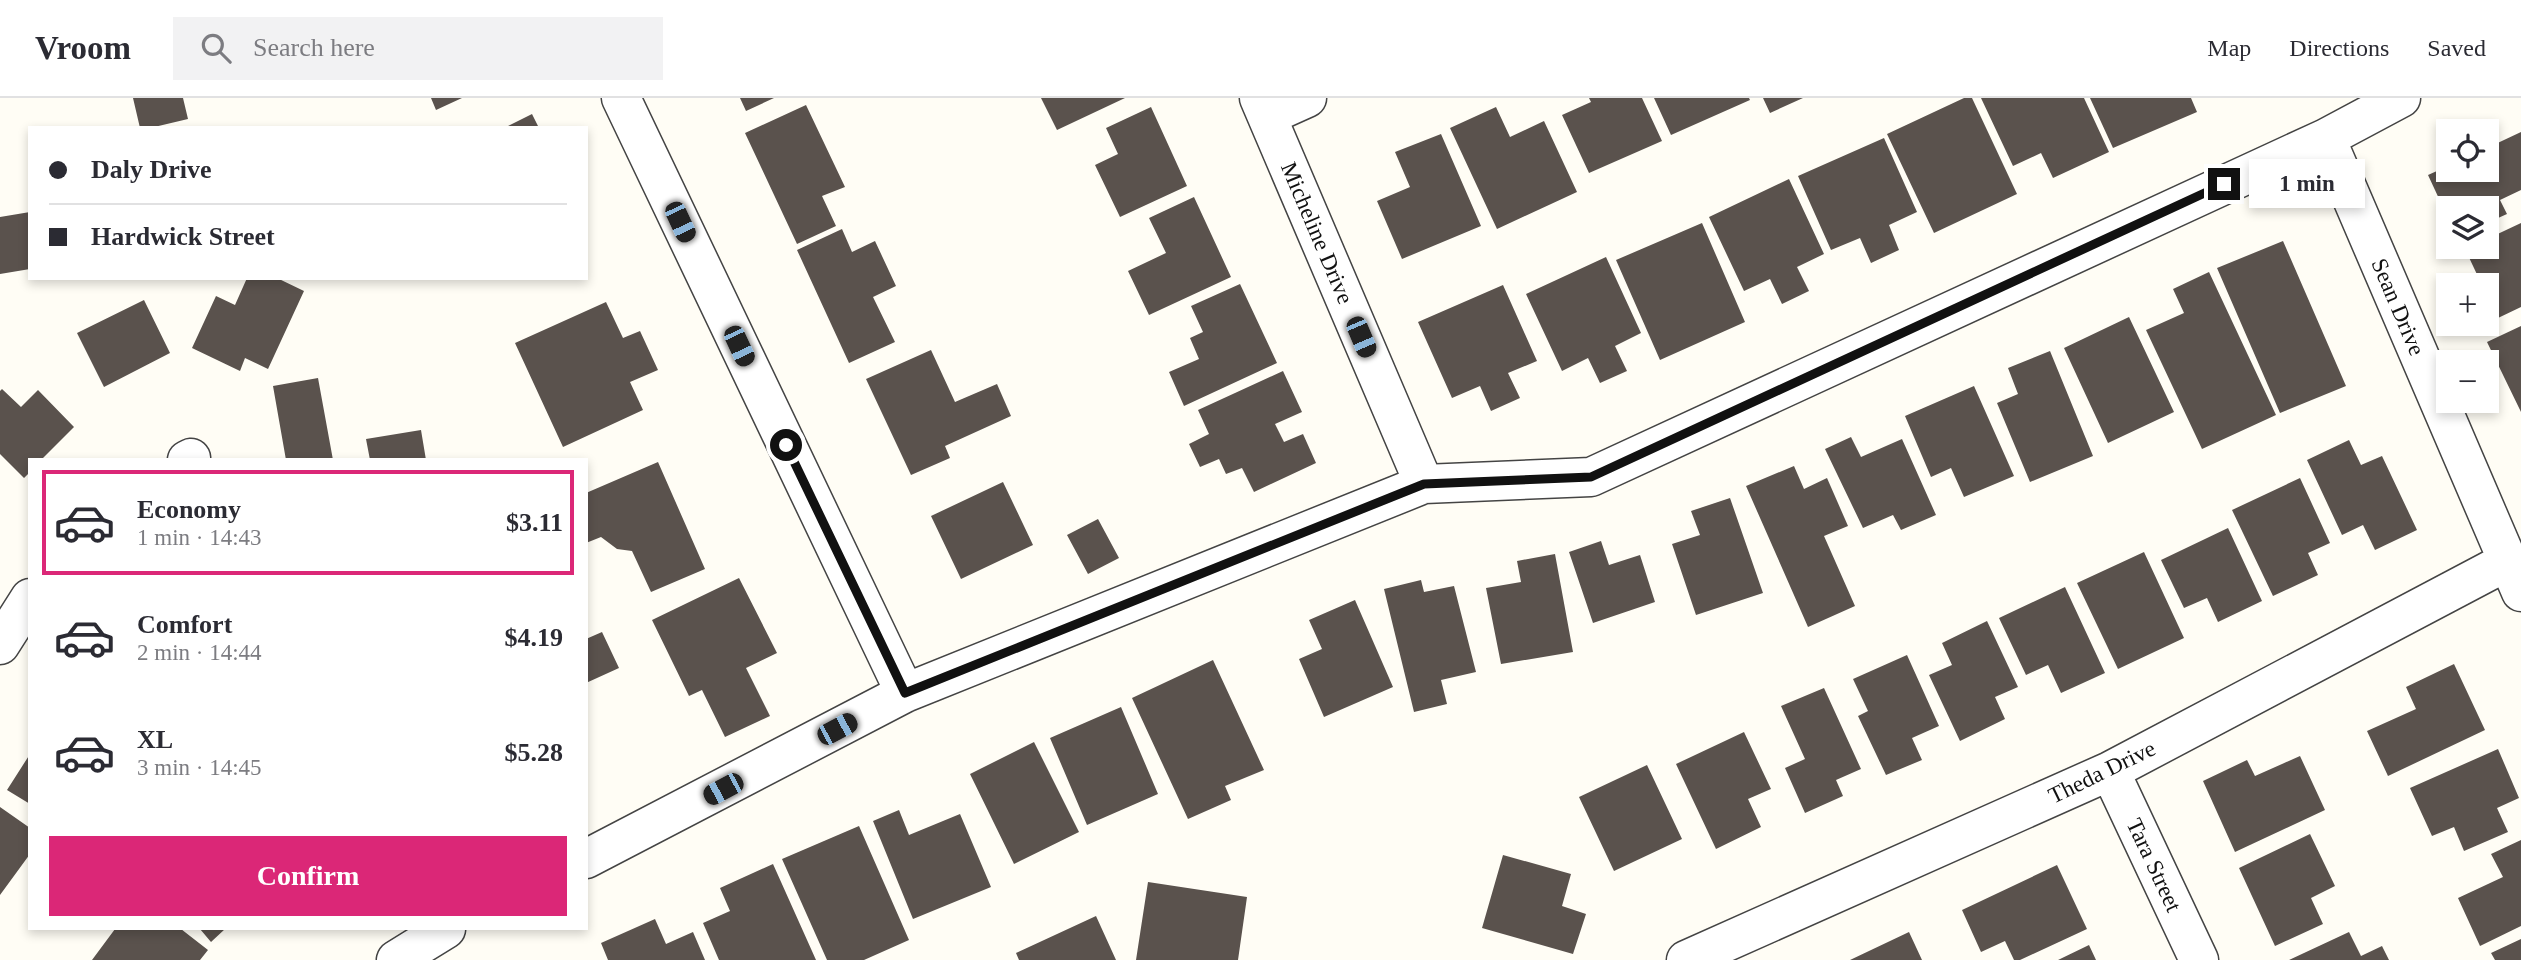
<!DOCTYPE html>
<html lang="en">
<head>
<meta charset="utf-8">
<style>
	body { margin:0; font-family:"Times New Roman",serif; background:#f2f2f3; color:#2b2b33; height:100vh; display:flex; flex-direction:column; font-size:26px; white-space:nowrap }
	* { box-sizing:border-box; margin:0 }
	p { font-size:23px; color:#7c7c81 }
	.icon { flex:none; width:38px; height:38px; fill:none; stroke:currentColor; stroke-width:2; stroke-linecap:round; stroke-linejoin:round }
	.map { position:relative; flex:1; overflow:hidden }
	.sheet { position:absolute; left:28px; top:360px; width:560px; height:472px; display:flex; flex-direction:column; background:#fff; border-radius:0px; box-shadow:0 4px 10px #0003 }
	.sheet>* { flex:none }
	.guide { position:absolute; left:28px; top:28px; width:560px; height:154px; border-radius:0px; box-shadow:0 4px 10px #0003; display:grid; align-content:center; height:154px; padding:0 21px; background:#fff }
	.tools { position:absolute; left:2436px; top:21px; display:grid; gap:14px }
	.tools a { display:grid; place-items:center; width:63px; height:63px; border-radius:0px; background:#fff; box-shadow:0 4px 10px #0003; font-size:35px }
	.end { position:absolute; width:32px; height:32px; margin:-16px; border:9px solid #111; background:#fff; box-shadow:0 0 0 4px #fff }
	.from { border-radius:50% }
	.bubble { position:absolute; height:49px; border-radius:0px; background:#fff; box-shadow:0 4px 10px #0003; font-size:23px; font-weight:600; line-height:49px; text-align:center }
	.car { position:absolute; width:21px; height:42px; margin:-21px -10px; border-radius:9px; box-shadow:0 0 5px 2px #0007; background:linear-gradient(#222 24%,#8ab4d8 0 40%,#222 0 76%,#8ab4d8 0 86%,#222 0) }
	.guide b { display:flex; align-items:center; gap:24px; height:66px; font-size:26px }
	.guide b+b { border-top:2px solid #e1e1e2 }
	.guide i { width:18px; height:18px; background:#2b2b33 }
	ul { padding:12px 0 0; list-style:none }
	li { display:flex; align-items:center; gap:21px; height:105px; margin:0 14px 10px; padding:0 7px; border:4px solid transparent; border-radius:0px }
	li div { flex:1 }
	li b { display:block; font-size:26px }
	li em { font-style:normal; font-weight:600 }
	li.selected { border-color:#db2777 }
	li>.icon { width:63px; height:63px; stroke-width:1.5 }
	.button { display:flex; gap:14px; margin-top:auto; padding:14px 21px }
	.button a { flex:1; height:80px; border-radius:0px; background:#db2777; color:#fff; font-size:28px; font-weight:600; line-height:80px; text-align:center }
	header { display:flex; align-items:center; gap:42px; box-sizing:border-box; height:98px; padding:0 35px; background:#fff; border-bottom:2px solid #e1e1e2 }
	header strong { font-size:33px }
	nav { display:flex; gap:38px; margin-inline-start:auto; font-size:24px }
	.search { width:490px; height:63px; background:#f2f2f3; display:flex; align-items:center; gap:18px; box-sizing:border-box; padding:0 24px; border-radius:0px; color:#7c7c81; font-size:26px }
	.map>svg:first-child { display:block }
</style>
</head>
<body>
<header>
<strong>Vroom</strong>
<div class="search"><svg class="icon" aria-label="search" viewBox="0 0 24 24"><circle cx="10" cy="10" r="6"/><path d="M15 15l6 6"/></svg>Search here</div>
<nav><a>Map</a><a>Directions</a><a>Saved</a></nav>
</header>
<div class="map">
<svg width="2521" height="862" viewBox="0 0 2521 862">
	<rect width="100%" height="100%" fill="#fffdf5"/>
	<path fill="#5a524d" d="M133 0H183L188 21 150 30H140Z
		M431 0H462L436 12Z
		M740 0H774L746 13Z
		M1041 0H1125L1057 32Z
		M1589 0H1642L1662 43 1589 75 1562 17 1591 4Z
		M1654 0H1749L1750 2 1671 37Z
		M1763 0H1803L1770 15Z
		M1964 0H1972L2017 96 1934 135 1887 36Z
		M1981 0H2084L2109 54 2053 80 2041 55 2013 68Z
		M2090 0H2191L2197 14 2113 50Z
		M806 7 845 89 822 98 836 128 797 146 745 35Z
		M1151 9 1187 88 1120 119 1095 67 1118 56 1106 30Z
		M1496 9 1510 39 1544 23 1577 94 1497 131 1450 30Z
		M532 16 539 30H504Z
		M2521 34V92L2500 102 2507 116 2487 125V110H2448V120L2428 77 2448 68V72H2487V50Z
		M1441 36 1481 128 1402 161 1377 103 1410 89 1395 54Z
		M1884 40 1917 114 1889 127 1899 152 1871 165 1860 140 1831 152 1798 78Z
		M1789 81 1824 156 1797 169 1809 193 1782 206 1770 181 1744 193 1709 119Z
		M1194 99 1231 179 1149 217 1128 173 1166 155 1149 120Z
		M30 114V171L0 176V119Z
		M1702 125 1745 224 1660 262 1616 162Z
		M2521 125V209L2498 220 2487 197V187H2482L2465 151 2487 149V141Z
		M842 131 852 154 875 143 896 188 873 199 895 244 849 265 797 152Z
		M2283 143 2346 288 2280 315 2217 170Z
		M1606 159 1641 235 1615 248 1627 273 1600 285 1588 260 1562 273 1526 196Z
		M2209 174 2276 317 2202 351 2146 232 2184 215 2173 191Z
		M247 180H277L304 193 268 271 245 260 240 273 192 250 216 198 235 207Z
		M1240 186 1277 265 1184 308 1169 274 1199 261 1190 240 1203 234 1191 208Z
		M1503 187 1537 263 1508 275 1520 300 1491 313 1480 288 1452 300 1418 224Z
		M144 202 170 255 104 289 77 235Z
		M606 204 623 240 640 233 658 272 630 284 643 312 563 349 515 245Z
		M2129 219 2174 314 2108 345 2064 250Z
		M2521 228V314L2487 244Z
		M931 252 955 304 997 286 1011 318 945 348 950 360 911 377 866 281Z
		M2050 253 2093 358 2030 384 1997 305 2018 296 2008 270Z
		M1283 273 1302 314 1275 326 1284 344 1303 336 1316 365 1254 394 1242 370 1226 376 1219 361 1200 369 1189 346 1209 336 1198 312Z
		M318 280 333 362H286L273 288Z
		M1974 288 2014 378 1964 399 1951 370 1931 379 1905 318Z
		M2 291 21 309 38 292 74 329 41 362H30V374L24 380 0 356V293Z
		M421 332 426 362H370L366 341Z
		M1851 339 1861 359 1902 341 1936 417 1901 432 1893 417 1863 430 1825 351Z
		M2349 342 2361 367 2382 358 2417 432 2375 452 2363 427 2342 437 2307 362Z
		M658 364 705 471 651 494 632 453 617 451 601 439 586 445V395Z
		M1794 368 1804 391 1827 380 1848 428 1824 438 1855 508 1808 529 1746 388Z
		M2300 380 2330 445 2308 455 2318 477 2273 498 2232 412Z
		M1003 384 1033 447 961 481 931 418Z
		M1730 400 1763 495 1696 517 1672 446 1700 437 1691 413Z
		M1098 421 1119 460 1088 476 1067 437Z
		M2228 430 2262 503 2218 524 2207 500 2184 510 2161 462Z
		M1601 443 1609 467 1640 457 1655 504 1593 525 1569 454Z
		M2144 454 2184 540 2118 571 2077 485Z
		M1555 456 1573 554 1501 566 1486 490 1521 484 1517 463Z
		M739 480 777 555 746 570 770 618 725 639 702 592 689 598 652 522Z
		M1421 482 1424 494 1454 488 1476 574 1441 582 1447 606 1414 614 1384 491Z
		M2065 489 2105 575 2061 595 2048 567 2026 577 1999 520Z
		M1355 502 1393 589 1324 619 1299 561 1322 551 1309 522Z
		M1987 523 2018 589 1995 599 2005 621 1960 643 1929 577 1952 567 1942 545Z
		M602 534 619 570 586 585V541Z
		M1907 557 1939 628 1912 640 1922 662 1886 677 1858 618 1868 613 1853 581Z
		M1213 562 1264 672 1225 688 1231 702 1188 721 1132 600Z
		M2454 566 2485 632 2388 678 2367 633 2416 611 2406 589Z
		M1824 590 1861 671 1836 682 1843 698 1805 715 1785 670 1805 661 1781 608Z
		M1121 609 1158 696 1087 727 1050 640Z
		M1744 634 1771 691 1748 701 1761 729 1716 751 1676 666Z
		M1034 644 1079 734 1014 766 970 676Z
		M2498 651 2519 700 2497 710 2508 734 2464 753 2454 729 2432 738 2410 690Z
		M30 656V706L7 692Z
		M2300 658 2325 712 2235 754 2203 683 2247 662 2255 678Z
		M1647 667 1682 741 1614 773 1579 699Z
		M0 709 30 730V756L0 797Z
		M899 712 909 737 960 716 991 789 913 821 873 723Z
		M859 728 909 842 864 862H827L782 761Z
		M2310 736 2335 788 2311 800 2323 826 2275 848 2239 770Z
		M2521 742V828L2480 848 2458 800 2503 779 2491 756Z
		M1503 757 1571 776 1562 808 1586 816 1573 856 1482 830Z
		M773 766 816 862H719L703 825 730 813 720 790Z
		M2057 767 2087 831 2020 862H2014L2005 843 1981 854 1962 812Z
		M1148 784 1247 799 1238 862H1136Z
		M1096 818 1116 862H1019L1016 855Z
		M655 821 666 846 693 834 705 862H608L601 845Z
		M115 831H181L208 852 200 862H92Z
		M200 831H225L211 844Z
		M1909 834 1922 862H1850Z
		M2349 834 2361 858 2382 848 2389 862H2289Z
		M2521 841V862H2495L2491 855Z
		M2089 847 2096 862H2058Z"/>
	<g fill="none" stroke-linecap="round" stroke-linejoin="round">
		<g stroke="#444" stroke-width="41">
			<path id="minor" d="M621 0 905 595
				M1259 0 1424 386
				M1267 18 1307 0
				M2326 40 2521 494
				M187 362 191 360
				M0 547 30 500
				M2110 673 2199 862
				M586 761 905 595 1424 386 1591 379 2326 40 2401 0
				M396 862 446 831
				M1686 862 2110 673 2506 464"/>
		</g>
		<use href="#minor" stroke="#fff" stroke-width="38"/>
	</g>
	<g fill="none" stroke-linecap="round" stroke-linejoin="round">
		<path stroke="#111" stroke-width="9" d="M786 347 905 595 1424 386 1591 379 2224 86"/>
	</g>
	<g text-anchor="middle" dominant-baseline="central" stroke-width="7" stroke-linejoin="round" paint-order="stroke">
		<g font-size="23" fill="#111" stroke="#fff">
			<text transform="translate(1317 135) rotate(67)">Micheline Drive</text>
			<text transform="translate(2398 209) rotate(67)">Sean Drive</text>
			<text transform="translate(2102 674) rotate(-26)">Theda Drive</text>
			<text transform="translate(2154 767) rotate(65)">Tara Street</text>
		</g>
	</g>
</svg>
<div class="tools">
<a><svg class="icon" aria-label="locate" viewBox="0 0 24 24"><circle cx="12" cy="12" r="6"/><path d="M12 2v4M12 18v4M2 12h4M18 12h4"/></svg></a>
<a><svg class="icon" aria-label="layers" viewBox="0 0 24 24"><path d="M12 4l9 5-9 5-9-5zM3 14l9 5 9-5"/></svg></a>
<a>+</a>
<a>−</a>
</div>
<i class="end from" style="left:786px;top:347px"></i>
<i class="end" style="left:2224px;top:86px"></i>
<div class="bubble" style="left:2249px;top:61px;width:116px">1 min</div>
<i class="car" style="left:680px;top:124px;rotate:155deg"></i>
<i class="car" style="left:1361px;top:239px;rotate:157deg"></i>
<i class="car" style="left:739px;top:248px;rotate:155deg"></i>
<i class="car" style="left:837px;top:631px;rotate:62deg"></i>
<i class="car" style="left:723px;top:691px;rotate:242deg"></i>
<div class="guide">
<b><i class="from"></i>Daly Drive</b>
<b><i></i>Hardwick Street</b>
</div>
<section class="sheet">
<ul>
<li class="selected"><svg class="icon" aria-label="car" viewBox="0 0 24 24"><path d="M5 17H2v-5l4-1 3-4h7l3 4 3 1v5h-3M9 17h6M6 11h13"/><circle cx="7" cy="17" r="2"/><circle cx="17" cy="17" r="2"/></svg><div><b>Economy</b><p>1 min · 14:43</p></div><em>$3.11</em></li>
<li><svg class="icon" aria-label="car" viewBox="0 0 24 24"><path d="M5 17H2v-5l4-1 3-4h7l3 4 3 1v5h-3M9 17h6M6 11h13"/><circle cx="7" cy="17" r="2"/><circle cx="17" cy="17" r="2"/></svg><div><b>Comfort</b><p>2 min · 14:44</p></div><em>$4.19</em></li>
<li><svg class="icon" aria-label="car" viewBox="0 0 24 24"><path d="M5 17H2v-5l4-1 3-4h7l3 4 3 1v5h-3M9 17h6M6 11h13"/><circle cx="7" cy="17" r="2"/><circle cx="17" cy="17" r="2"/></svg><div><b>XL</b><p>3 min · 14:45</p></div><em>$5.28</em></li>
</ul>
<div class="button"><a>Confirm</a></div>
</section>
</div>
</body>
</html>
